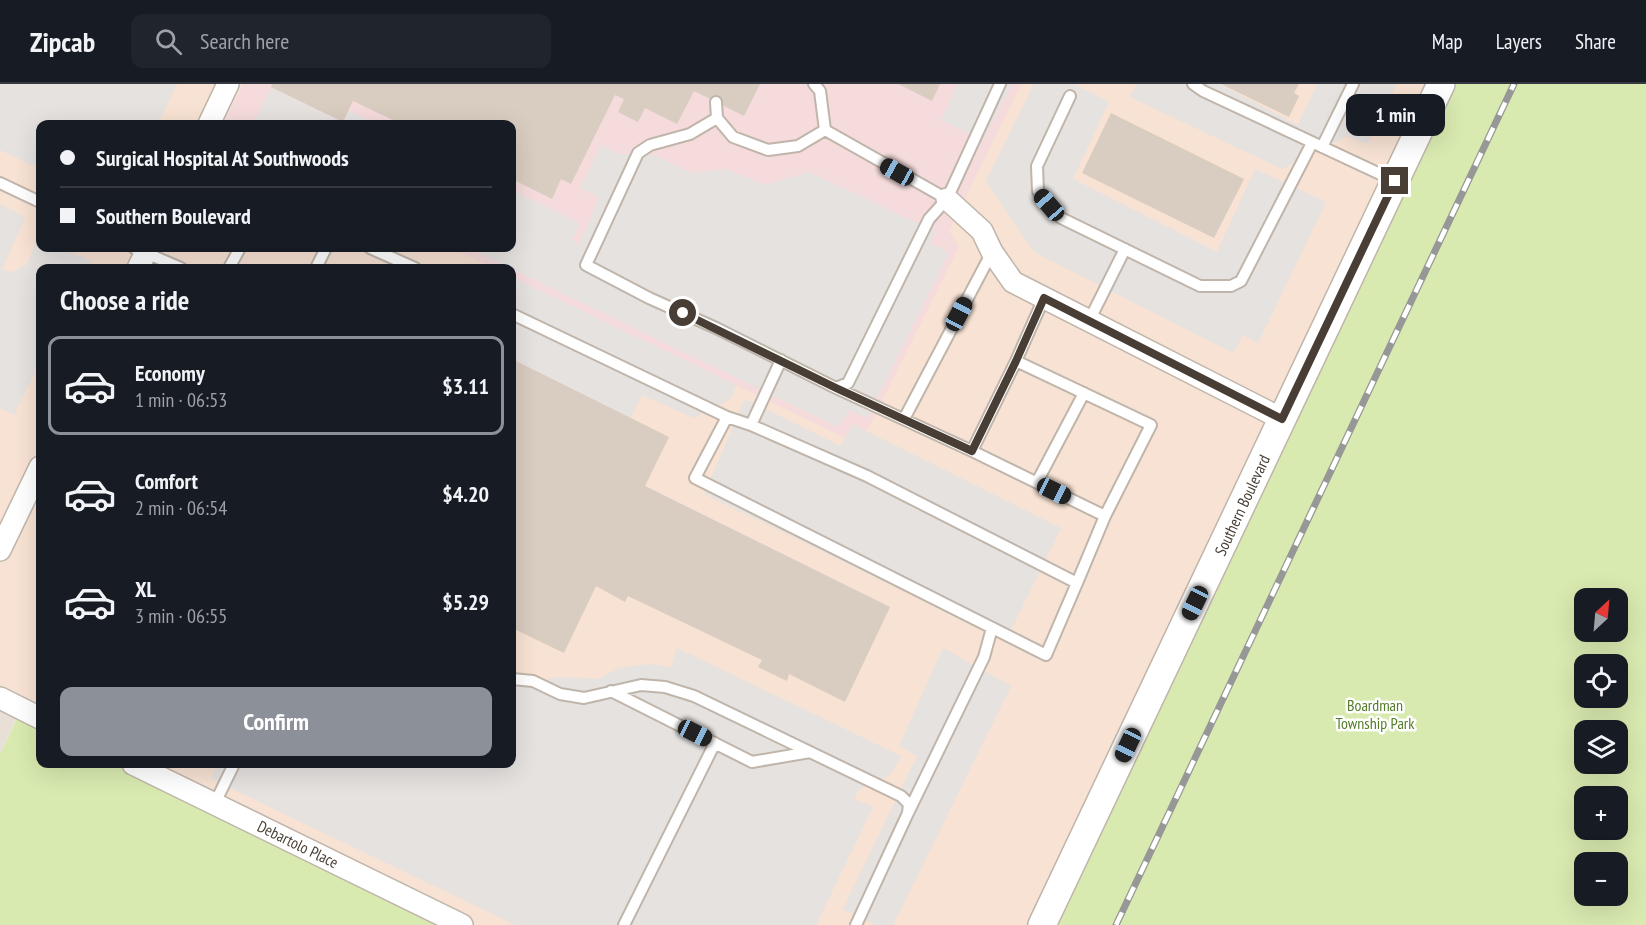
<!DOCTYPE html>
<html lang="en">
<head>
<meta charset="utf-8">
<style>
	body { margin:0; font-family:"PT Sans Narrow",sans-serif; background:#20242c; color:#f1f3f6; height:100vh; display:flex; flex-direction:column; font-size:22px; white-space:nowrap }
	* { box-sizing:border-box; margin:0 }
	p { font-size:20px; color:#9ea1a6 }
	.icon { flex:none; width:33px; height:33px; fill:none; stroke:currentColor; stroke-width:2; stroke-linecap:round; stroke-linejoin:round }
	.map { position:relative; flex:1; overflow:hidden }
	.details { position:absolute; left:36px; top:180px; width:480px; height:504px; display:flex; flex-direction:column; background:#171b24; border-radius:12px; box-shadow:0 6px 24px #0002 }
	.details>* { flex:none }
	.banner { position:absolute; left:36px; top:36px; width:480px; height:132px; border-radius:12px; box-shadow:0 6px 24px #0002; display:grid; align-content:center; height:132px; padding:0 24px; background:#171b24 }
	.needle { width:39px; rotate:26deg }
	.tools { position:absolute; left:1574px; top:504px; display:grid; gap:12px }
	.tools a { display:grid; place-items:center; width:54px; height:54px; border-radius:12px; background:#171b24; box-shadow:0 6px 24px #0002; font-size:30px }
	.end { position:absolute; width:27px; height:27px; margin:-14px; border:8px solid #483e36; background:#fff; box-shadow:0 0 0 3px #fff }
	.from { border-radius:50% }
	.bubble { position:absolute; height:42px; border-radius:12px; background:#171b24; box-shadow:0 6px 24px #0002; font-size:20px; font-weight:700; line-height:42px; text-align:center }
	.car { position:absolute; width:18px; height:36px; margin:-18px -9px; border-radius:8px; box-shadow:0 0 4px 2px #0007; background:linear-gradient(#222 24%,#8ab4d8 0 40%,#222 0 76%,#8ab4d8 0 86%,#222 0) }
	.banner b { display:flex; align-items:center; gap:21px; height:57px; font-size:22px }
	.banner b+b { border-top:2px solid #363941 }
	.banner i { width:15px; height:15px; background:#f1f3f6 }
	ul { padding:0; list-style:none }
	li { display:flex; align-items:center; gap:18px; height:99px; margin:0 12px 9px; padding:0 12px; border:3px solid transparent; border-radius:12px }
	li div { flex:1 }
	li b { display:block; font-size:22px }
	li em { font-style:normal; font-weight:700 }
	li.active { border-color:#8c9099 }
	li>.icon { width:54px; height:54px; stroke-width:1.5 }
	h2 { padding:0 24px; font-size:27px; line-height:72px }
	.action { display:flex; gap:12px; margin-top:auto; padding:12px 24px }
	.action a { flex:1; height:69px; border-radius:12px; background:#8c9099; color:#fff; font-size:24px; font-weight:700; line-height:69px; text-align:center }
	header { display:flex; align-items:center; gap:36px; box-sizing:border-box; height:84px; padding:0 30px; background:#171b24; border-bottom:2px solid #363941 }
	header strong { font-size:28px }
	nav { display:flex; gap:33px; margin-inline-start:auto; font-size:21px }
	.search { width:420px; height:54px; background:#20242c; display:flex; align-items:center; gap:15px; box-sizing:border-box; padding:0 21px; border-radius:12px; color:#9ea1a6; font-size:22px }
	.map>svg:first-child { display:block }
</style>
</head>
<body>
<header>
<strong>Zipcab</strong>
<div class="search"><svg class="icon" aria-label="search" viewBox="0 0 24 24"><circle cx="10" cy="10" r="6"/><path d="M15 15l6 6"/></svg>Search here</div>
<nav><a>Map</a><a>Layers</a><a>Share</a></nav>
</header>
<div class="map">
<svg width="1646" height="841" viewBox="0 0 1646 841">
	<rect width="100%" height="100%" fill="#f4efe8"/>
	<path fill="#e8e0d6" d="M0 620 19 629 0 670Z"/>
	<path fill="#f7e2d3" fill-rule="evenodd" d="M0 0H1441L1042 841H460L124 680H512V184H40V639L0 620ZM40 40H512V164H40Z"/>
	<path fill="#f5dbdb" d="M243 0H1021L949 147 959 163 860 361 512 193V184H494L451 164H512V40H223Z"/>
	<path fill="#d8eab0" fill-rule="evenodd" d="M1441 0H1646V841H1042ZM1584 514H1617V548H1584ZM1584 580H1617V614H1584ZM1584 646H1617V680H1584ZM1584 712H1617V746H1584ZM1584 778H1617V812H1584Z
		M22 624 40 634V680H133L462 841H0V670Z"/>
	<path fill="#e5e2e0" d="M0 0H177L158 40H40V85L0 66Z
		M958 0H1012L983 57 941 36Z
		M1034 0H1074L1109 18 1073 95 1217 168 1255 85 1326 118 1258 259 1243 251 1233 269 1034 168 986 97Z
		M1137 0H1219L1298 41 1317 0H1396L1367 60 1347 52 1282 85 1130 13Z
		M271 3 342 38 349 27 377 40H253Z
		M601 61 619 70 654 71 691 89 726 85 765 101 809 88 936 148 930 159 949 169 867 334 849 326 838 343 469 164H512V106L580 140 572 156 579 161 599 113 580 105Z
		M0 120 25 133 2 186 13 188 27 180 34 163 36 151 40 153V164H62L91 177 87 184H40V278L14 331 0 324Z
		M512 193 736 301 731 315 694 334 642 311 630 334 512 275Z
		M745 315 841 362 852 340 1061 444 1006 556 704 410Z
		M677 564 901 672 890 691 859 706 854 715 873 723 816 841H516L211 695 218 680H512V595L533 597 565 593 598 595 619 584 650 580 671 583Z
		M943 564 1011 602 893 841H875L843 825 917 672 899 662Z"/>
	<path fill="#d9ccc0" d="M272 0H760L744 32 694 7 677 40 645 24 638 38 618 28 624 15 615 11 571 100 561 95 552 115 512 95V40H401L353 17 343 38 271 3Z
		M898 0H940L932 17Z
		M1221 0H1299L1294 9 1299 12 1289 33Z
		M1111 29 1244 95 1214 154 1082 89Z
		M512 275 669 353 645 402 890 523 845 618 789 590 787 597 758 583 762 576 628 512 625 518 596 502 564 569 512 544Z"/>
	<g fill="none" stroke-linecap="round" stroke-linejoin="round">
		<g stroke="#c0b5aa" stroke-width="14">
			<path id="service" d="M1193 0 1203 7 1395 97
				M1070 12 1037 82 1038 107 1061 134 1200 202H1231L1241 197 1312 59
				M716 18 717 34 733 53 768 66 798 62 825 46 820 7 814 0
				M717 34 690 50 650 61 638 69 586 181 649 214 716 244 836 304 848 299 929 135 947 115 1000 0
				M825 46 947 115
				M1322 63 1353 0
				M0 99 40 118
				M134 164 181 184
				M370 164 415 184
				M229 184 240 164
				M316 184 326 164
				M512 230 727 333 751 341 867 392 1077 499 1046 571 695 394 727 333
				M1089 237 1125 165
				M1016 277 1044 214
				M836 304 972 367 1105 432 1151 341 1016 277 972 367
				M904 335 992 168
				M751 341 781 276
				M1037 398 1084 309
				M1077 499 1105 432
				M512 595 533 597 560 610 584 614 641 601 665 603 694 612 901 712 909 720 908 729 856 841
				M611 607 752 678 810 668
				M215 719 234 680
				M908 729 984 573 992 544
				M624 841 715 659"/>
		</g>
		<g stroke="#c0b5aa" stroke-width="24">
			<path id="minor" d="M209 40 228 0
				M947 115 982 147 992 168 1013 198 1282 335
				M138 184 148 164
				M0 466 40 383
				M0 614 40 634
				M133 680 462 841"/>
		</g>
		<g stroke="#c0b5aa" stroke-width="30">
			<path id="tertiary" d="M1042 841 1441 0"/>
		</g>
		<use href="#service" stroke="#fff" stroke-width="10"/>
		<use href="#minor" stroke="#fff" stroke-width="21"/>
		<use href="#tertiary" stroke="#fff" stroke-width="27"/>
		<g stroke="#979797" stroke-width="7">
			<path id="rail" d="M1116 841 1514 0"/>
		</g>
		<use href="#rail" stroke="#fff" stroke-width="4.5" stroke-dasharray="14" stroke-linecap="butt"/>
	</g>
	<g fill="none" stroke-linecap="round" stroke-linejoin="round">
		<path stroke="#483e36" stroke-width="8" d="M683 229 836 304 972 367 1016 277 1044 214 1282 335 1395 97"/>
	</g>
	<g text-anchor="middle" dominant-baseline="central" stroke-width="5" stroke-linejoin="round" paint-order="stroke">
		<g font-size="16" fill="#483e36" stroke="#fff">
			<text transform="translate(1242 421) rotate(-65)">Southern Boulevard</text>
			<text transform="translate(298 760) rotate(26)">Debartolo Place</text>
		</g>
		<g font-size="16" fill="#547c27" stroke="#fff">
			<text x="1375" y="621">Boardman<tspan x="1375" dy="18">Township Park</tspan></text>
		</g>
	</g>
</svg>
<div class="tools">
<a><svg class="needle" viewBox="-14 -14 28 28"><path d="M0-13l5 13h-10z" fill="#e53935"/><path d="M0 13l5-13h-10z" fill="#9ea1a6"/></svg></a>
<a><svg class="icon" aria-label="locate" viewBox="0 0 24 24"><circle cx="12" cy="12" r="6"/><path d="M12 2v4M12 18v4M2 12h4M18 12h4"/></svg></a>
<a><svg class="icon" aria-label="layers" viewBox="0 0 24 24"><path d="M12 4l9 5-9 5-9-5zM3 14l9 5 9-5"/></svg></a>
<a>+</a>
<a>−</a>
</div>
<i class="end from" style="left:683px;top:229px"></i>
<i class="end" style="left:1395px;top:97px"></i>
<div class="bubble" style="left:1346px;top:10px;width:99px">1 min</div>
<i class="car" style="left:897px;top:88px;rotate:299deg"></i>
<i class="car" style="left:1049px;top:121px;rotate:319deg"></i>
<i class="car" style="left:959px;top:230px;rotate:28deg"></i>
<i class="car" style="left:1054px;top:407px;rotate:116deg"></i>
<i class="car" style="left:1195px;top:519px;rotate:206deg"></i>
<i class="car" style="left:695px;top:649px;rotate:117deg"></i>
<i class="car" style="left:1128px;top:661px;rotate:205deg"></i>
<div class="banner">
<b><i class="from"></i>Surgical Hospital At Southwoods</b>
<b><i></i>Southern Boulevard</b>
</div>
<section class="details">
<h2>Choose a ride</h2>
<ul>
<li class="active"><svg class="icon" aria-label="car" viewBox="0 0 24 24"><path d="M5 17H2v-5l4-1 3-4h7l3 4 3 1v5h-3M9 17h6M6 11h13"/><circle cx="7" cy="17" r="2"/><circle cx="17" cy="17" r="2"/></svg><div><b>Economy</b><p>1 min · 06:53</p></div><em>$3.11</em></li>
<li><svg class="icon" aria-label="car" viewBox="0 0 24 24"><path d="M5 17H2v-5l4-1 3-4h7l3 4 3 1v5h-3M9 17h6M6 11h13"/><circle cx="7" cy="17" r="2"/><circle cx="17" cy="17" r="2"/></svg><div><b>Comfort</b><p>2 min · 06:54</p></div><em>$4.20</em></li>
<li><svg class="icon" aria-label="car" viewBox="0 0 24 24"><path d="M5 17H2v-5l4-1 3-4h7l3 4 3 1v5h-3M9 17h6M6 11h13"/><circle cx="7" cy="17" r="2"/><circle cx="17" cy="17" r="2"/></svg><div><b>XL</b><p>3 min · 06:55</p></div><em>$5.29</em></li>
</ul>
<div class="action"><a>Confirm</a></div>
</section>
</div>
</body>
</html>
